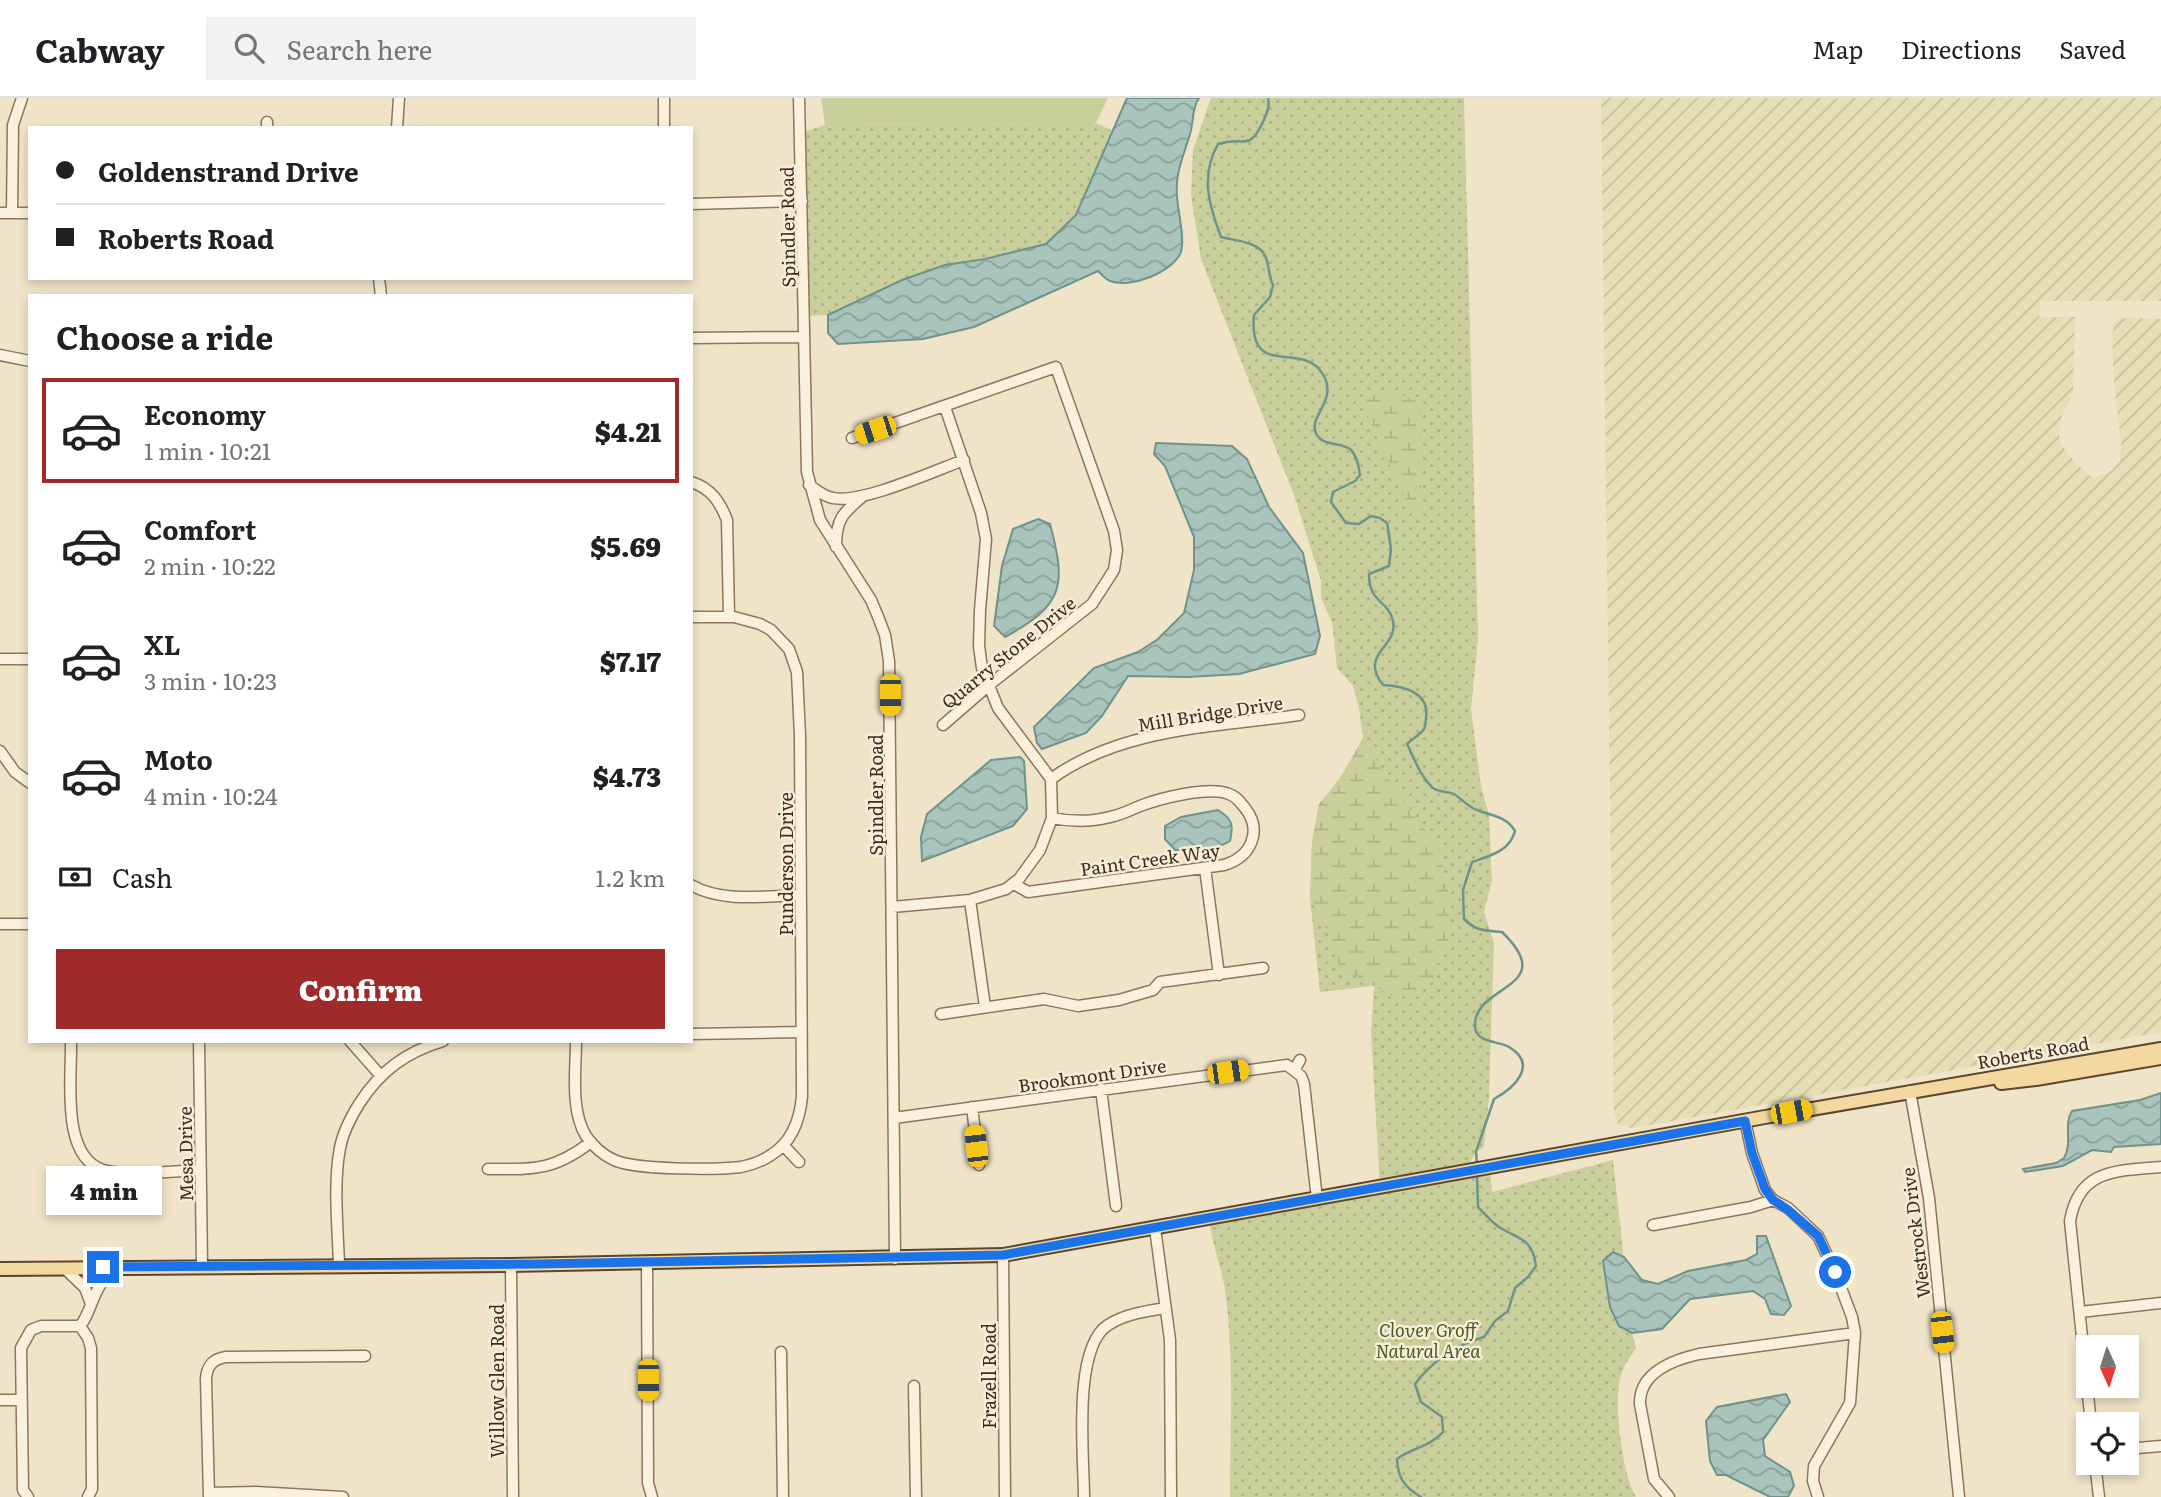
<!DOCTYPE html>
<html lang="en">
<head>
<meta charset="utf-8">
<style>
	body { margin:0; font-family:Literata,serif; background:#f2f2f2; color:#202124; height:100vh; display:flex; flex-direction:column; font-size:26px; white-space:nowrap }
	* { box-sizing:border-box; margin:0 }
	p { font-size:23px; color:#757577 }
	.icon { flex:none; width:38px; height:38px; fill:none; stroke:currentColor; stroke-width:2; stroke-linecap:round; stroke-linejoin:round }
	.map { position:relative; flex:1; overflow:hidden }
	.details { position:absolute; left:28px; top:196px; width:665px; height:749px; display:flex; flex-direction:column; background:#fff; border-radius:0px; box-shadow:0 4px 10px #0003 }
	.details>* { flex:none }
	.guide { position:absolute; left:28px; top:28px; width:665px; height:154px; border-radius:0px; box-shadow:0 4px 10px #0003; display:grid; align-content:center; height:154px; padding:0 28px; background:#fff }
	.needle { width:46px; rotate:177deg }
	.buttons { position:absolute; left:2076px; top:1237px; display:grid; gap:14px }
	.buttons a { display:grid; place-items:center; width:63px; height:63px; border-radius:0px; background:#fff; box-shadow:0 4px 10px #0003; font-size:35px }
	.end { position:absolute; width:32px; height:32px; margin:-16px; border:9px solid #1a73e8; background:#fff; box-shadow:0 0 0 4px #fff }
	.from { border-radius:50% }
	.bubble { position:absolute; height:49px; border-radius:0px; background:#fff; box-shadow:0 4px 10px #0003; font-size:23px; font-weight:800; line-height:49px; text-align:center }
	.car { position:absolute; width:21px; height:42px; margin:-21px -10px; border-radius:9px; box-shadow:0 0 5px 2px #0007; background:linear-gradient(#f5c518 24%,#345 0 40%,#f5c518 0 76%,#345 0 86%,#f5c518 0) }
	.guide b { display:flex; align-items:center; gap:24px; height:66px; font-size:26px }
	.guide b+b { border-top:2px solid #e0e0e0 }
	.guide i { width:18px; height:18px; background:#202124 }
	ul { padding:0; list-style:none }
	li { display:flex; align-items:center; gap:21px; height:105px; margin:0 14px 10px; padding:0 14px; border:4px solid transparent; border-radius:0px }
	li div { flex:1 }
	li b { display:block; font-size:26px }
	li em { font-style:normal; font-weight:800 }
	li.selected { border-color:#9e2a2b }
	li>.icon { width:63px; height:63px; stroke-width:1.5 }
	h2 { padding:0 28px; font-size:32px; line-height:84px }
	.pay { display:flex; align-items:center; gap:18px; height:77px; padding:0 28px; font-size:26px }
	.pay p { margin-inline-start:auto }
	.primary-button { display:flex; gap:14px; margin-top:auto; padding:14px 28px }
	.primary-button a { flex:1; height:80px; border-radius:0px; background:#9e2a2b; color:#fff; font-size:28px; font-weight:800; line-height:80px; text-align:center }
	header { display:flex; align-items:center; gap:42px; box-sizing:border-box; height:98px; padding:0 35px; background:#fff; border-bottom:2px solid #e0e0e0 }
	header strong { font-size:33px }
	nav { display:flex; gap:38px; margin-inline-start:auto; font-size:24px }
	.search { width:490px; height:63px; background:#f2f2f2; display:flex; align-items:center; gap:18px; box-sizing:border-box; padding:0 24px; border-radius:0px; color:#757577; font-size:26px }
	.map>svg:first-child { display:block }
</style>
</head>
<body>
<header>
<strong>Cabway</strong>
<div class="search"><svg class="icon" aria-label="search" viewBox="0 0 24 24"><circle cx="10" cy="10" r="6"/><path d="M15 15l6 6"/></svg>Search here</div>
<nav><a>Map</a><a>Directions</a><a>Saved</a></nav>
</header>
<div class="map">
<svg width="2161" height="1399" viewBox="0 0 2161 1399">
	<defs>
		<pattern id="farmland-furrows" width="10" height="10" patternUnits="userSpaceOnUse" patternTransform="scale(1.75)"><rect width="10" height="10" fill="#e6deb5"/><path d="M-1 1l2-2M0 10L10 0M9 11l2-2" fill="none" stroke="#c6bf9b"/></pattern>
		<pattern id="grass-dots" width="8" height="8" patternUnits="userSpaceOnUse" patternTransform="scale(1.75)"><rect width="8" height="8" fill="#c9cf9b"/><path d="M2 2h.1M6 6h.1" fill="none" stroke="#aeb285" stroke-width="1.8" stroke-linecap="round"/></pattern>
		<pattern id="wetland-marsh" width="20" height="14" patternUnits="userSpaceOnUse" patternTransform="scale(1.75)"><rect width="20" height="14" fill="#c9cf9b"/><path d="M1 5h8M5 5V1M11 12h8M15 12V8" fill="none" stroke="#aeb285"/></pattern>
		<pattern id="water-waves" width="16" height="10" patternUnits="userSpaceOnUse" patternTransform="scale(1.75)"><rect width="16" height="10" fill="#a9c4bc"/><path d="M0 5q4-4 8 0t8 0" fill="none" stroke="#8ba098"/></pattern>
	</defs>
	<rect width="100%" height="100%" fill="#f0e4c8"/>
	<path fill="url(#farmland-furrows)" d="M1601 0H2161V203H2041L2039 219H2075L2073 289 2071 303 2064 312 2060 323 2059 341 2066 354 2079 368 2090 378 2096 379 2111 373 2120 363 2121 344 2114 288 2112 236 2115 224 2121 220 2161 221V934L1657 1026 1632 1030 1618 1026 1614 1017Z"/>
	<path fill="url(#grass-dots)" d="M1211 0H1464L1478 541 1471 611 1481 688 1489 717 1492 783 1484 814 1494 845 1489 1000 1484 1049 1476 1054 1464 1074 1490 1070 1492 1094 1613 1062 1632 1235 1636 1250C1631 1258 1625 1266 1622 1274 1612 1297 1622 1378 1636 1399H1230C1230 1333 1234 1265 1226 1199 1223 1173 1212 1147 1209 1120L1380 1089 1371 934 1374 888 1320 894 1310 800 1312 744 1319 706 1337 687 1363 640 1359 611 1353 588 1337 570 1332 524 1321 500V483L1294 397 1201 161 1191 97 1193 52Z
		M1096 25 1113 33 1076 117 1046 146 985 161 945 167 902 182 828 217 804 218 800 35 825 27Z"/>
	<path fill="url(#wetland-marsh)" d="M1394 294 1416 303 1422 320 1419 358 1423 406 1415 422 1361 303 1374 297Z
		M1363 640 1384 675 1440 753 1448 794 1449 840 1436 879 1416 897H1390L1339 868 1336 851 1310 800 1312 744 1319 706 1342 677Z"/>
	<path fill="#c9cf9b" d="M821 0H1108L1096 25 825 27Z"/>
	<path fill="url(#water-waves)" stroke="#6f938a" stroke-width="2" d="M1127 0H1199C1191 12 1194 24 1190 36 1183 60 1175 74 1177 99 1178 114 1185 140 1181 154 1173 174 1130 191 1110 183 1106 182 1101 176 1098 173L974 229 923 241 838 246 828 235V217L902 182 945 167 985 161 1046 146 1076 117Z
		M1156 345 1232 348 1247 361 1269 409 1303 455 1320 538 1315 556 1239 576 1188 579 1128 578 1102 618 1086 635 1042 651 1037 645 1034 629 1094 570 1138 554 1158 541 1184 515 1194 472V439L1165 368 1154 356Z
		M1038 421 1050 426C1067 489 1063 507 1005 539L994 528 1002 468 1013 431Z
		M1020 659 1024 663 1027 711 1013 728 922 763 921 739 927 716 991 662Z
		M1218 712C1232 721 1234 726 1230 743 1212 754 1196 753 1175 752L1165 741V728L1181 719Z
		M2161 995V1046L2114 1049 2111 1054 2092 1052 2063 1068 2025 1074 2023 1071 2056 1065 2064 1060C2073 1045 2063 1027 2072 1013L2140 1002Z
		M1757 1138H1766L1791 1208 1784 1217 1771 1216 1765 1201 1753 1193 1690 1201 1662 1231 1632 1235 1619 1228 1610 1209 1603 1163 1613 1154 1624 1159 1642 1182 1658 1186 1688 1173 1746 1162 1757 1156Z
		M1786 1296 1790 1304 1763 1342 1765 1358 1790 1374 1794 1388 1788 1399H1770L1726 1377H1717L1710 1363 1706 1323 1717 1309Z"/>
	<g fill="none" stroke-linecap="round" stroke-linejoin="round">
		<path stroke="#6f938a" stroke-width="2.5" d="M1268 0C1270 9 1267 14 1264 22 1248 56 1245 37 1218 46 1200 78 1209 107 1221 139 1235 143 1260 143 1266 160 1270 170 1268 177 1273 187L1270 199 1254 217C1248 279 1297 246 1319 271 1342 298 1311 315 1315 332 1319 350 1342 343 1351 352 1357 358 1359 369 1360 377L1355 383 1333 394 1331 404 1346 425 1359 426 1371 418 1380 420 1387 425 1391 451 1389 468 1369 476C1369 506 1388 501 1393 523 1399 549 1358 555 1383 587 1403 588 1430 594 1426 620 1426 622 1425 630 1424 631 1421 636 1412 641 1407 646 1414 660 1421 680 1433 690 1440 695 1448 693 1454 696 1462 701 1468 709 1477 712 1492 718 1506 718 1515 733 1510 753 1490 758 1472 764L1463 792 1464 821C1477 834 1485 832 1502 834 1561 891 1473 886 1475 928 1475 945 1499 943 1509 949 1539 967 1514 990 1494 1001L1476 1054 1477 1066
			M1421 1399C1404 1389 1398 1380 1397 1361 1413 1349 1430 1349 1443 1334L1442 1319 1421 1304 1415 1286C1433 1262 1456 1247 1484 1239L1495 1223 1508 1213 1515 1190 1528 1179 1536 1168C1532 1139 1519 1142 1499 1129 1491 1124 1484 1115 1478 1109L1477 1076"/>
		<g stroke="#8d765c" stroke-width="13">
			<path id="minor" d="M664 0V30
				M799 0 807 374 820 422 871 502 879 521 885 537 889 563 895 1161
				M267 24V30
				M397 30 399 0
				M691 106 802 103
				M0 115H30
				M12 115 13 27 22 0
				M379 180 381 198
				M691 240 804 239
				M0 257 30 263
				M852 340 1056 269 1114 433 1117 452 1114 472 1092 506 989 587 943 627
				M691 384C711 390 720 404 727 422L729 519
				M809 387C817 392 824 399 833 400 861 406 934 373 964 362
				M836 449C836 421 842 416 863 398
				M0 561H30
				M0 653 15 674 30 685
				M1051 681C1121 630 1215 629 1299 617
				M1205 770 1219 877
				M1014 786 1028 794 1224 767C1251 759 1263 733 1245 710 1240 704 1237 699 1229 696 1208 688 1161 700 1140 708 1130 712 1121 717 1110 719 1091 724 1072 724 1052 720
				M691 787C722 805 766 798 801 797
				M970 802 985 909
				M892 809 970 802 1006 791 1019 781 1040 752 1052 720 1051 681 998 610 982 570 979 548 980 512 986 441 981 415 945 309
				M0 826H30
				M941 916 1044 901 1078 908 1119 902 1153 892 1160 884 1263 870
				M691 936 801 934
				M71 943C72 979 60 1058 103 1072 126 1079 175 1073 201 1072
				M199 943 202 1168
				M350 943 380 977
				M576 943C576 972 570 1012 586 1038 593 1048 603 1057 614 1062 635 1072 716 1072 741 1069 751 1067 762 1063 771 1057 792 1044 800 1022 802 998L800 638 797 574 789 551 771 532 760 526 734 519H691
				M1295 971 1300 962
				M1101 991 1116 1108
				M1910 993 1929 1100 1959 1399
				M972 1009 979 1067
				M894 1020 1287 967 1301 978 1304 986 1317 1101
				M1745 1022 1752 1055 1765 1092 1773 1102 1788 1110 1818 1138 1835 1174 1852 1219 1855 1235 1850 1305 1814 1368 1813 1383 1818 1399
				M783 1047 799 1064
				M488 1071C535 1071 553 1073 591 1044
				M1653 1127 1751 1109 1773 1102
				M1155 1130 1170 1242 1171 1399
				M1003 1157 1005 1399
				M647 1165 648 1385 652 1399
				M511 1167 513 1399
				M339 1168C338 1131 333 1086 340 1050 343 1033 351 1019 359 1006 380 973 406 954 443 943
				M64 1170 85 1190 91 1206
				M2080 1214 2161 1205
				M80 1228 88 1240 91 1250 92 1391 88 1399
				M781 1254 783 1399
				M914 1288 916 1399
				M0 1302H21
				M2091 1326 2070 1123C2079 1070 2118 1073 2161 1069
				M2126 1351 2161 1348
				M2095 1365 2099 1399
				M209 1395 256 1394 343 1399
				M28 1399 23 1392 21 1250 31 1232 41 1228H80C91 1215 92 1195 104 1182 109 1177 117 1173 123 1170
				M209 1399 206 1281C207 1267 213 1261 226 1259L365 1258
				M1084 1399C1084 1360 1072 1250 1108 1227 1125 1216 1147 1213 1165 1210
				M1669 1399 1654 1381 1640 1306C1639 1274 1673 1262 1699 1256L1855 1235"/>
		</g>
		<g stroke="#5b4430" stroke-width="16">
			<path id="major" d="M2001 985 2036 981 2161 960
				M0 1171 511 1167 1003 1157 1765 1019 2161 951"/>
		</g>
		<use href="#minor" stroke="#faf1dc" stroke-width="10"/>
		<use href="#major" stroke="#f3d9a0" stroke-width="12"/>
	</g>
	<g fill="none" stroke-linecap="round" stroke-linejoin="round">
		<path stroke="#1a73e8" stroke-width="9" d="M103 1169 539 1166 1003 1157 1745 1023 1752 1055 1765 1091 1773 1102 1787 1111 1818 1138 1835 1174"/>
	</g>
	<g text-anchor="middle" dominant-baseline="central" stroke-width="5" stroke-linejoin="round" paint-order="stroke">
		<g font-size="18" fill="#3d2e20" stroke="#f7eed8">
			<text transform="translate(787 129) rotate(-91)">Spindler Road</text>
			<text transform="translate(1008 554) rotate(-39)">Quarry Stone Drive</text>
			<text transform="translate(1210 615) rotate(-9)">Mill Bridge Drive</text>
			<text transform="translate(875 697) rotate(-90)">Spindler Road</text>
			<text transform="translate(1150 761) rotate(-8)">Paint Creek Way</text>
			<text transform="translate(785 766) rotate(-90)">Punderson Drive</text>
			<text transform="translate(2033 954) rotate(-10)">Roberts Road</text>
			<text transform="translate(1092 977) rotate(-8)">Brookmont Drive</text>
			<text transform="translate(185 1056) rotate(-91)">Mesa Drive</text>
			<text transform="translate(1915 1135) rotate(-97)">Westrock Drive</text>
			<text transform="translate(988 1278) rotate(-90)">Frazell Road</text>
			<text transform="translate(496 1283) rotate(-90)">Willow Glen Road</text>
		</g>
		<g font-size="18" font-style="italic" fill="#4d5a26" stroke="#f7eed8">
			<text x="1428" y="1231">Clover Groff<tspan x="1428" dy="21">Natural Area</tspan></text>
		</g>
	</g>
</svg>
<div class="buttons">
<a><svg class="needle" viewBox="-14 -14 28 28"><path d="M0-13l5 13h-10z" fill="#e53935"/><path d="M0 13l5-13h-10z" fill="#757577"/></svg></a>
<a><svg class="icon" aria-label="locate" viewBox="0 0 24 24"><circle cx="12" cy="12" r="6"/><path d="M12 2v4M12 18v4M2 12h4M18 12h4"/></svg></a>
</div>
<i class="end from" style="left:1835px;top:1174px"></i>
<i class="end" style="left:103px;top:1169px"></i>
<div class="bubble" style="left:46px;top:1068px;width:116px">4 min</div>
<i class="car" style="left:875px;top:332px;rotate:252deg"></i>
<i class="car" style="left:890px;top:597px;rotate:180deg"></i>
<i class="car" style="left:1228px;top:974px;rotate:82deg"></i>
<i class="car" style="left:1791px;top:1014px;rotate:80deg"></i>
<i class="car" style="left:976px;top:1048px;rotate:353deg"></i>
<i class="car" style="left:1942px;top:1234px;rotate:174deg"></i>
<i class="car" style="left:648px;top:1282px;rotate:180deg"></i>
<div class="guide">
<b><i class="from"></i>Goldenstrand Drive</b>
<b><i></i>Roberts Road</b>
</div>
<section class="details">
<h2>Choose a ride</h2>
<ul>
<li class="selected"><svg class="icon" aria-label="car" viewBox="0 0 24 24"><path d="M5 17H2v-5l4-1 3-4h7l3 4 3 1v5h-3M9 17h6M6 11h13"/><circle cx="7" cy="17" r="2"/><circle cx="17" cy="17" r="2"/></svg><div><b>Economy</b><p>1 min · 10:21</p></div><em>$4.21</em></li>
<li><svg class="icon" aria-label="car" viewBox="0 0 24 24"><path d="M5 17H2v-5l4-1 3-4h7l3 4 3 1v5h-3M9 17h6M6 11h13"/><circle cx="7" cy="17" r="2"/><circle cx="17" cy="17" r="2"/></svg><div><b>Comfort</b><p>2 min · 10:22</p></div><em>$5.69</em></li>
<li><svg class="icon" aria-label="car" viewBox="0 0 24 24"><path d="M5 17H2v-5l4-1 3-4h7l3 4 3 1v5h-3M9 17h6M6 11h13"/><circle cx="7" cy="17" r="2"/><circle cx="17" cy="17" r="2"/></svg><div><b>XL</b><p>3 min · 10:23</p></div><em>$7.17</em></li>
<li><svg class="icon" aria-label="car" viewBox="0 0 24 24"><path d="M5 17H2v-5l4-1 3-4h7l3 4 3 1v5h-3M9 17h6M6 11h13"/><circle cx="7" cy="17" r="2"/><circle cx="17" cy="17" r="2"/></svg><div><b>Moto</b><p>4 min · 10:24</p></div><em>$4.73</em></li>
</ul>
<div class="pay"><svg class="icon" aria-label="cash" viewBox="0 0 24 24"><path d="M3 7h18v10H3z"/><circle cx="12" cy="12" r="2"/></svg>Cash<p>1.2 km</p></div>
<div class="primary-button"><a>Confirm</a></div>
</section>
</div>
</body>
</html>
